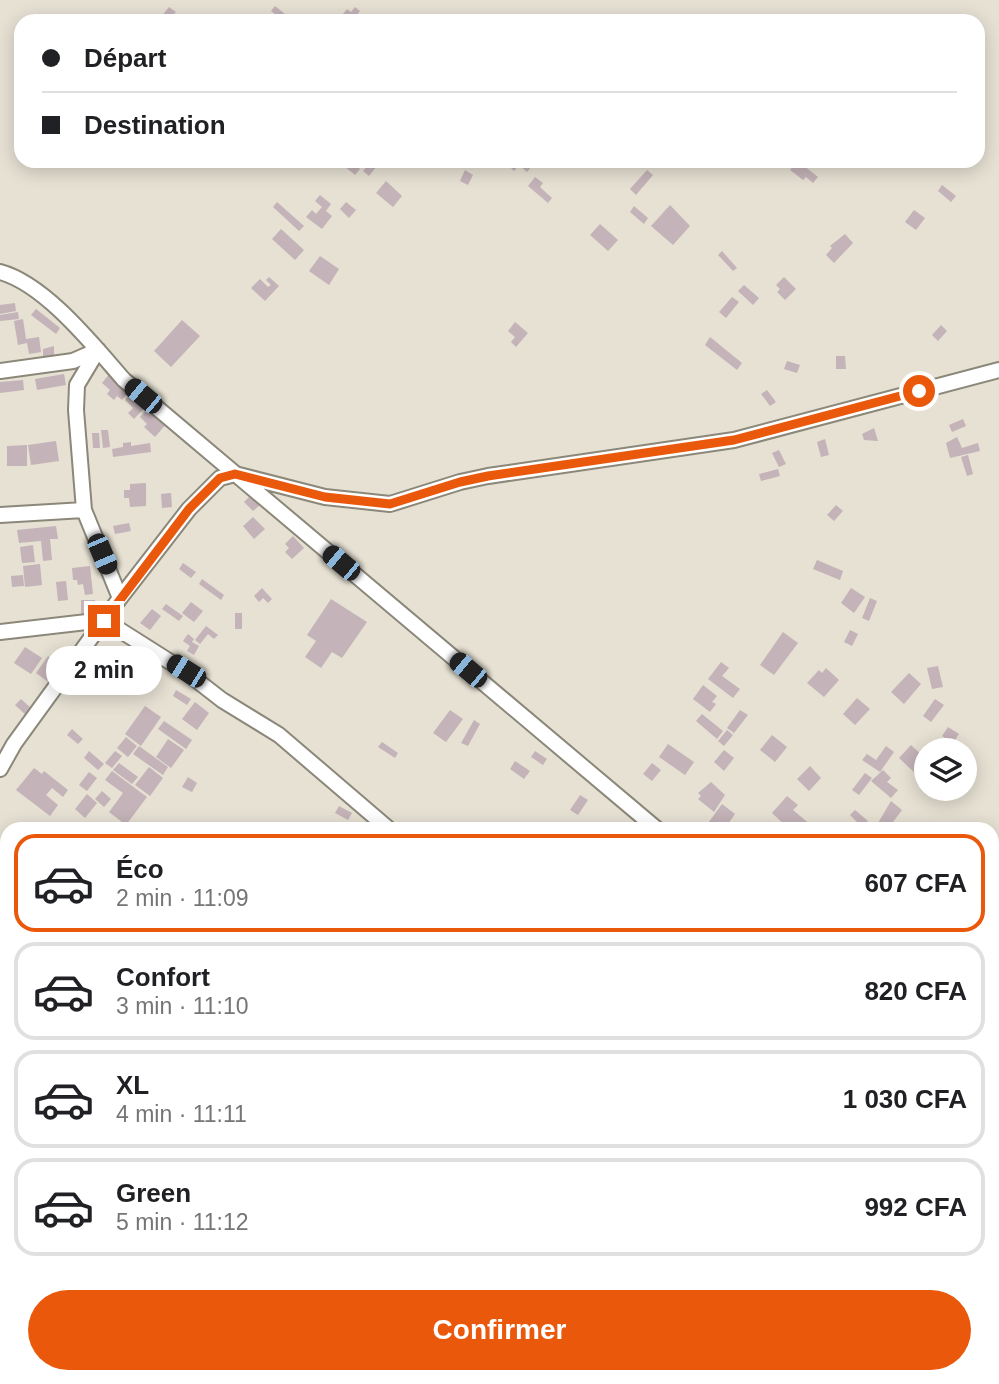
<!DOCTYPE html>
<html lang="fr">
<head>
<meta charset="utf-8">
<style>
	body { margin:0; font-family:Helvetica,sans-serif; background:#f6f6f6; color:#202124; height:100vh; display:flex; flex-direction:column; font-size:26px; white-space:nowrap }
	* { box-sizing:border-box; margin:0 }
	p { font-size:23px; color:#757577 }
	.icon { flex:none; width:38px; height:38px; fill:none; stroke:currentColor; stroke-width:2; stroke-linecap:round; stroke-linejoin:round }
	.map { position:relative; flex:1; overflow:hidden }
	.side { position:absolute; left:0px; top:822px; width:999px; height:562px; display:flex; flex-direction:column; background:#fff; border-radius:21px 21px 0 0; box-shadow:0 4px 18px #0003 }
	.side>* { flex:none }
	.guide { position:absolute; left:14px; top:14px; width:971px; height:154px; border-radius:21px; box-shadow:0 4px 18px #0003; display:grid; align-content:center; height:154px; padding:0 28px; background:#fff }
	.fabs { position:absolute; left:914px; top:738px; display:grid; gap:14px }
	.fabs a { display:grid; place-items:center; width:63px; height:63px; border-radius:50%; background:#fff; box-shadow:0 4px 18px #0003; font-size:35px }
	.end { position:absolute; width:32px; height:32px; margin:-16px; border:9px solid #ea580c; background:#fff; box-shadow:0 0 0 4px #fff }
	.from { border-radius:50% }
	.bubble { position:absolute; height:49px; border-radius:24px; background:#fff; box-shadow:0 4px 18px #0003; font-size:23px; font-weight:600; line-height:49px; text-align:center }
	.car { position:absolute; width:21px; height:42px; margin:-21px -10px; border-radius:9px; box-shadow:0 0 5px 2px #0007; background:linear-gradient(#222 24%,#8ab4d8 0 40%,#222 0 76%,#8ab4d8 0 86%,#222 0) }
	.guide b { display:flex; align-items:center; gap:24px; height:66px; font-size:26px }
	.guide b+b { border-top:2px solid #e0e0e0 }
	.guide i { width:18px; height:18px; background:#202124 }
	ul { padding:12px 0 0; list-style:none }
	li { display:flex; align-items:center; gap:21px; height:98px; margin:0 14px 10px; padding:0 14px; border:4px solid #e0e0e0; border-radius:21px }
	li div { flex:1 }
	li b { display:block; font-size:26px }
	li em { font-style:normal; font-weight:600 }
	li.on { border-color:#ea580c }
	li>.icon { width:63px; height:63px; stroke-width:1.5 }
	.button { display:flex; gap:14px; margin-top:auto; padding:14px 28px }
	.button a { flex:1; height:80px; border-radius:42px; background:#ea580c; color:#fff; font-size:28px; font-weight:600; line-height:80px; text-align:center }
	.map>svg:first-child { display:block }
</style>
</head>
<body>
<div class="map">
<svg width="999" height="1384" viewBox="0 0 999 1384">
	<rect width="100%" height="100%" fill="#e6e1d3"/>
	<path fill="#c4b3b8" d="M275 6 294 21H284L271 11Z
		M169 7 176 12 166 21 161 17Z
		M355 7 360 11 352 21H345L348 17 343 14 347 9 351 12Z
		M338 161H351L360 169 355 175Z
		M371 161H381L369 176 363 171Z
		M517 161H536L527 172 519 165 514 171 511 168Z
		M798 161 818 177 813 183 806 177 803 180 790 170Z
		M465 170 473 175 468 185 460 181Z
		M647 170 653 175 636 195 630 189Z
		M535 177 543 183 540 187 552 198 548 203 528 186Z
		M386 181 402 196 393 207 376 193Z
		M942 185 956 196 951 202 938 191Z
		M320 195 331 204 326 211 332 216 322 229 306 217 312 210 316 214 322 207 315 201Z
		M277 202 304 226 299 231 273 207Z
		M346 202 356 210 349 218 340 209Z
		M670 205 690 226 673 245 651 226Z
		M634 206 648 218 644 224 630 212Z
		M914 210 925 218 916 230 905 222Z
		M600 224 618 240 608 251 590 235Z
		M281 229 304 250 295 260 272 239Z
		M845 234 853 243 834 263 826 255 832 248 830 246Z
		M722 251 737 268 733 271 718 255Z
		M320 256 339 269 329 285 309 271Z
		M269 277 279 286 265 301 251 288 260 279 268 287 271 285 266 280Z
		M784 277 796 289 785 300 777 292 780 289 776 285Z
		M744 285 759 298 753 305 738 291Z
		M732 297 739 302 726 318 719 312Z
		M15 303 16 311 0 314V305Z
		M36 309 60 328 56 334 31 315Z
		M18 312 19 319 0 321V315Z
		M23 319 26 339 39 337 41 352 29 354 27 343 18 345 14 321Z
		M182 320 200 336 171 367 154 351Z
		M515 322 528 333 516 347 511 342 515 337 508 331Z
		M941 325 947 331 938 341 932 335Z
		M710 337 742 363 737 370 705 345Z
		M54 346V358L43 359V349Z
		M836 356H845L846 369H836Z
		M787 361 800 365 797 373 784 369Z
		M110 373 131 389 122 400 117 396 114 400 107 394 110 390 102 383Z
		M64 374 66 385 37 390 35 379Z
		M23 380 24 390 0 393V382Z
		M767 390 776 402 770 406 761 394Z
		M131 392 146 406 134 419 128 413 133 408 125 400Z
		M149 407 167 423 155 437 144 427 147 424 140 417Z
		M963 419 966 426 952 432 949 425Z
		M874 428 878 441 864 440 862 434Z
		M101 430H108L110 447 103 448Z
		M92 433H99L100 448H93Z
		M957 437 962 448 978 443 980 451 950 458 946 443Z
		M825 439 829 455 821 457 817 442Z
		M56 441 59 461 31 465 28 445Z
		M131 442V446L150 443 151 452 113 457 112 449 123 447V443Z
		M27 445V466H7V446Z
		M779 450 786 464 779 467 772 453Z
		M968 455 973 474 967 476 961 457Z
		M778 469 780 476 761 481 759 474Z
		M146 483V506L130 507 129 498H124V490H130V484Z
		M171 493 172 507 162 508 161 494Z
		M251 495 261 504 253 511 244 502Z
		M836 505 843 511 834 521 827 515Z
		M253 517 265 529 254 539 243 526Z
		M129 523 131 531 115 534 113 526Z
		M56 526 58 539H50L52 560 43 561 41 541 19 543 17 530Z
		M293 536 304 548 292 559 285 552 289 548 285 544Z
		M33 545 35 562 22 563 20 547Z
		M817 560 843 571 840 580 813 569Z
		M183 563 196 572 191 578 179 569Z
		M40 564 42 585 25 587 23 566Z
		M90 566 93 594 85 595 83 584 78 585 77 580H73L72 568Z
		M23 575 24 586 12 587 11 576Z
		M202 579 224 595 221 600 199 584Z
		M66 581 68 600 58 601 56 582Z
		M262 588 272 599 268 603 263 598 259 602 254 596Z
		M851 588 865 597 854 613 841 603Z
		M870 598 877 601 869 621 862 618Z
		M331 599 367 622 342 658 332 652 321 668 305 657 316 641 307 635Z
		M81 600H95V605H86V614H81Z
		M191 602 203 611 194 622 182 613Z
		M166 604 183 616 179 621 162 609Z
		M152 609 161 616 150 630 140 623Z
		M235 613H242V629H235Z
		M206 626 218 635 214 639 208 634 200 644 195 640Z
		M850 630 858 634 852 646 844 642Z
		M783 632 798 643 774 675 760 665Z
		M188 634 194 639 192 642 199 646 194 655 187 651 190 646 183 641Z
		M25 647 42 658 31 674 14 663Z
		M48 656 63 667 51 684 36 673Z
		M721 662 729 668 722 676 740 689 733 698 708 679Z
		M938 666 943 687 932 689 927 668Z
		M826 668 839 680 824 697 807 683 819 670 822 673Z
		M909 673 921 684 904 704 891 692Z
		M703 685 717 696 712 702 716 704 710 712 693 699Z
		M176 690 191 699 187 705 173 696Z
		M857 698 870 709 855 725 843 714Z
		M21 699 33 710 27 716 15 705Z
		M935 699 944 705 931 722 923 716Z
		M195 702 209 713 197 730 182 719Z
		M145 706 161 717 141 746 125 734Z
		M450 710 463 719 446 742 433 733Z
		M740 710 748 715 734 733 727 728Z
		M702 714 723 731 717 739 696 721Z
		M474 720 480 724 468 746 461 743Z
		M164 721 192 740 186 749 158 729Z
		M948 727 959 734 953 743 942 736Z
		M72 729 83 739 78 744 67 735Z
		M727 730 733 735 724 746 718 741Z
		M772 735 787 747 775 762 760 750Z
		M126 737 137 746 128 757 117 748Z
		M168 739 184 750 171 768 156 757Z
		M382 742 398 753 395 758 378 747Z
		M668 744 694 762 685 775 659 757Z
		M911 745 926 759V766L917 775 899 758Z
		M139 746 168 767 163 775 133 754Z
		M886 746 894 752 880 772 862 760 867 754 876 760Z
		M724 750 734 758 724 771 714 762Z
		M89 751 104 764 98 770 84 758Z
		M115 751 122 756 112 768 105 763Z
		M535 751 547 759 543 765 531 757Z
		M515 761 530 771 524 779 510 769Z
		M119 763 138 777 132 784 113 770Z
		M652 763 661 770 652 781 643 774Z
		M810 766 821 778 809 791 797 779Z
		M149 767 163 778 150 796 135 785Z
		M34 768 42 774 44 771 68 790 63 797 52 788 46 795 58 805 50 816 16 790Z
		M883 770 891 778 887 782 898 790 891 798 871 781Z
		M112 771 147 797 126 825 109 812 123 793 105 780Z
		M89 772 97 778 87 791 79 785Z
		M865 773 872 778 859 795 852 790Z
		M188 777 197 783 192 792 182 787Z
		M711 782 725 795 714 812 698 799 701 796 698 793Z
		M102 791 111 799 104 807 95 799Z
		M87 794 97 803 85 818 75 809Z
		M580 795 588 800 578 815 570 810Z
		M787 796 798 805 793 810 812 826 809 830H790L772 813Z
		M891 801 902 810 887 830 878 823Z
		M722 804 735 814 724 830H703Z
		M339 806 352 813 348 820 335 813Z
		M855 810 868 821 862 827 850 815Z
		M0 904 7 908V925L0 937Z
		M0 977 7 978V998L0 996Z"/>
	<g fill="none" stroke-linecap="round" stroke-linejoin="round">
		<g stroke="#8b887a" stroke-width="18">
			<path id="minor" d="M0 272C45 284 94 346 124 380L658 830
				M98 350 77 385 76 410 84 510 120 598
				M0 371 73 361 98 350
				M0 515 84 510
				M0 632 104 620 186 672 222 700 279 735 390 830
				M0 769 14 744 120 598 189 509 220 478 235 474 325 497 390 504 460 482 488 476 734 440 999 370
				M0 1036 7 1037
				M992 1126 999 1132
				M992 1258 999 1257
				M992 1309 999 1314"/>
		</g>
		<use href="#minor" stroke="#fff" stroke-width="14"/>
	</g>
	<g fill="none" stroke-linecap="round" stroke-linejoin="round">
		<path stroke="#ea580c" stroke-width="9" d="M104 621 189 509 220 478 235 474 325 497 390 504 460 482 488 476 734 440 919 391"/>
	</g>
</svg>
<div class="fabs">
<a><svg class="icon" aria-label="layers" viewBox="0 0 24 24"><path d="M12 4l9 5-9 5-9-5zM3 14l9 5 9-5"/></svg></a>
</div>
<i class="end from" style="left:919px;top:391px"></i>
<i class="end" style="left:104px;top:621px"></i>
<div class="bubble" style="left:46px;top:646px;width:116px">2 min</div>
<i class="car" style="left:143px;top:396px;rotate:310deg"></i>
<i class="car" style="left:102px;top:554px;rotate:157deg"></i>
<i class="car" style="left:341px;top:563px;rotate:310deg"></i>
<i class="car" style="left:468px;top:670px;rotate:310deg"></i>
<i class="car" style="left:186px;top:671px;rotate:302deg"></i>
<div class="guide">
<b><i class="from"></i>Départ</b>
<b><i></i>Destination</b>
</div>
<section class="side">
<ul>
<li class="on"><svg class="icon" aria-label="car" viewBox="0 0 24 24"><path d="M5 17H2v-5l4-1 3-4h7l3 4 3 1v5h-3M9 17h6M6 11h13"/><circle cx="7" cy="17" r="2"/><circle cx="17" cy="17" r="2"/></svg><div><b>Éco</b><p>2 min · 11:09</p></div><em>607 CFA</em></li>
<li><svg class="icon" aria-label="car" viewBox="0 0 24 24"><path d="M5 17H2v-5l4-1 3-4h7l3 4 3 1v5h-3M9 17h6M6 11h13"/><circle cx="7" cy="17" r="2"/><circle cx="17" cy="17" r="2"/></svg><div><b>Confort</b><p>3 min · 11:10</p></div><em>820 CFA</em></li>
<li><svg class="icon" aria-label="car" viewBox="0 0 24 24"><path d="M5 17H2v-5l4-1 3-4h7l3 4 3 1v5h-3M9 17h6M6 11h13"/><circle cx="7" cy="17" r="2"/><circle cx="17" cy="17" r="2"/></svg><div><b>XL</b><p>4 min · 11:11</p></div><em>1 030 CFA</em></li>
<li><svg class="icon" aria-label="car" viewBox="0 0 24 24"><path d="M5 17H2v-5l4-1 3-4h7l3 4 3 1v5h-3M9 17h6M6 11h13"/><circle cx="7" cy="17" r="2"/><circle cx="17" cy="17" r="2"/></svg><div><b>Green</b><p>5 min · 11:12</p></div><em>992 CFA</em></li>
</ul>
<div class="button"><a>Confirmer</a></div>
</section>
</div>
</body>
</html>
